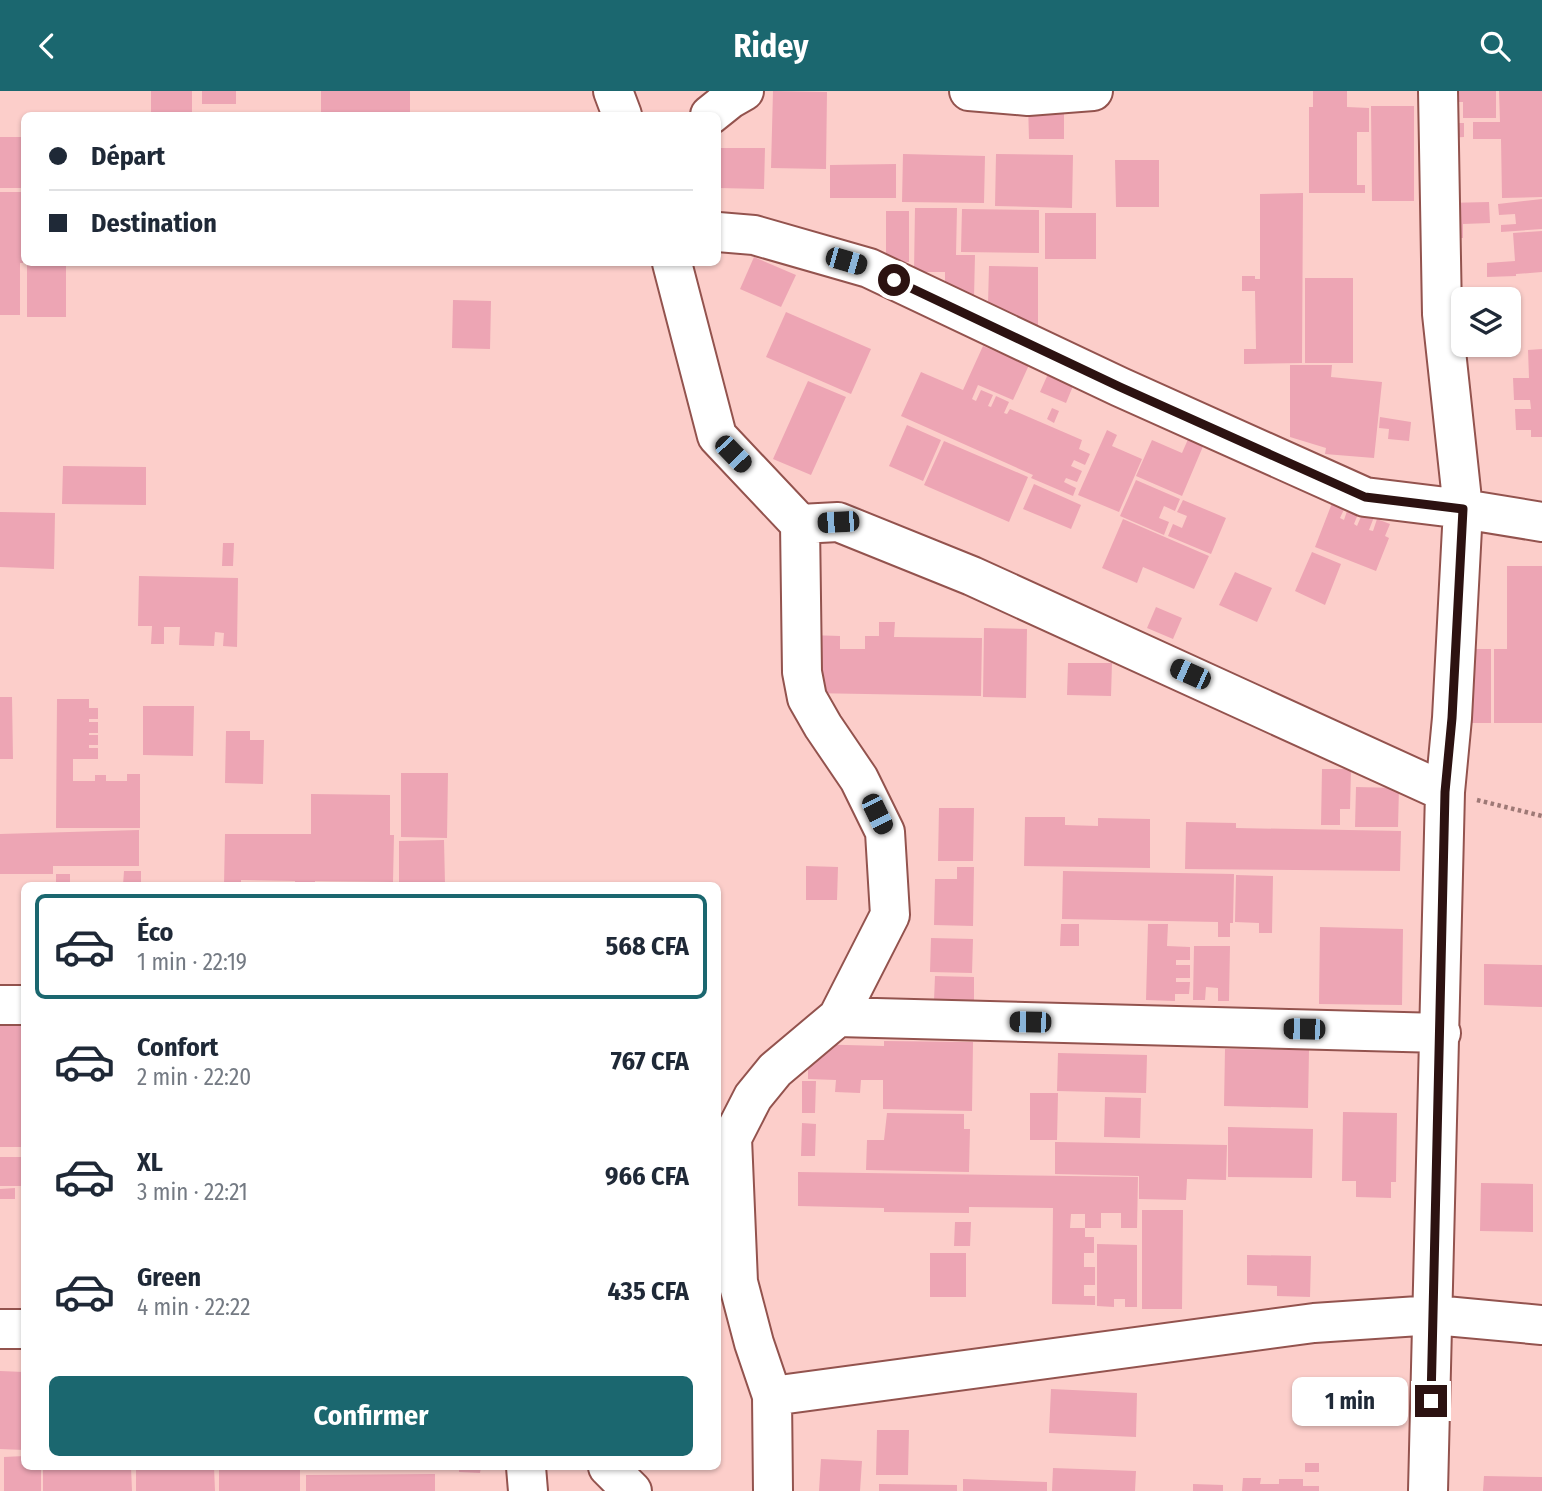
<!DOCTYPE html>
<html lang="fr">
<head>
<meta charset="utf-8">
<style>
	body { margin:0; font-family:"Fira Sans Condensed",sans-serif; background:#f2f2f3; color:#1f2937; height:100vh; display:flex; flex-direction:column; font-size:26px; white-space:nowrap }
	* { box-sizing:border-box; margin:0 }
	p { font-size:23px; color:#747a83 }
	.icon { flex:none; width:38px; height:38px; fill:none; stroke:currentColor; stroke-width:2; stroke-linecap:round; stroke-linejoin:round }
	.map { position:relative; flex:1; overflow:hidden }
	.panel { position:absolute; left:21px; top:791px; width:700px; height:588px; display:flex; flex-direction:column; background:#fff; border-radius:10px; box-shadow:0 2px 5px #0004 }
	.panel>* { flex:none }
	.hud { position:absolute; left:21px; top:21px; width:700px; height:154px; border-radius:10px; box-shadow:0 2px 5px #0004; display:grid; align-content:center; height:154px; padding:0 28px; background:#fff }
	.controls { position:absolute; left:1451px; top:196px; display:grid; gap:14px }
	.controls a { display:grid; place-items:center; width:70px; height:70px; border-radius:10px; background:#fff; box-shadow:0 2px 5px #0004; font-size:35px }
	.end { position:absolute; width:32px; height:32px; margin:-16px; border:9px solid #2c1211; background:#fff; box-shadow:0 0 0 4px #fff }
	.from { border-radius:50% }
	.bubble { position:absolute; height:49px; border-radius:10px; background:#fff; box-shadow:0 2px 5px #0004; font-size:23px; font-weight:700; line-height:49px; text-align:center }
	.car { position:absolute; width:21px; height:42px; margin:-21px -10px; border-radius:9px; box-shadow:0 0 5px 2px #0007; background:linear-gradient(#222 24%,#8ab4d8 0 40%,#222 0 76%,#8ab4d8 0 86%,#222 0) }
	.hud b { display:flex; align-items:center; gap:24px; height:66px; font-size:26px }
	.hud b+b { border-top:2px solid #e0e1e3 }
	.hud i { width:18px; height:18px; background:#1f2937 }
	ul { padding:12px 0 0; list-style:none }
	li { display:flex; align-items:center; gap:21px; height:105px; margin:0 14px 10px; padding:0 14px; border:4px solid transparent; border-radius:10px }
	li div { flex:1 }
	li b { display:block; font-size:26px }
	li em { font-style:normal; font-weight:700 }
	li.selected { border-color:#1b676f }
	li>.icon { width:63px; height:63px; stroke-width:1.5 }
	.cta { display:flex; gap:14px; margin-top:auto; padding:14px 28px }
	.cta a { flex:1; height:80px; border-radius:10px; background:#1b676f; color:#fff; font-size:28px; font-weight:700; line-height:80px; text-align:center }
	header { display:flex; justify-content:space-between; align-items:center; height:91px; padding:0 28px; background:#1b676f; color:#fff; font-size:32px; font-weight:700 }
	.map>svg:first-child { display:block }
</style>
</head>
<body>
<header><svg class="icon" aria-label="back" viewBox="0 0 24 24"><path d="M15 5l-7 7 7 7"/></svg>Ridey<svg class="icon" aria-label="search" viewBox="0 0 24 24"><circle cx="10" cy="10" r="6"/><path d="M15 15l6 6"/></svg></header>
<div class="map">
<svg width="1542" height="1400" viewBox="0 0 1542 1400">
	<rect width="100%" height="100%" fill="#fcceca"/>
	<path fill="#eda5b4" fill-rule="evenodd" d="M151 0H192V24H151Z
		M202 0H236V13H202Z
		M321 0H410V24H321Z
		M773 0 827 1 826 78 771 77Z
		M1313 0H1347V16L1369 17V41H1357V94H1365V102H1309V16H1313Z
		M1446 0H1496V27H1463V11H1446Z
		M1499 0H1542V106L1502 107 1501 48H1473V31H1500Z
		M1028 13H1064V48H1029Z
		M1371 15H1414V110H1372Z
		M1446 32H1464V46L1447 47Z
		M0 46H24V97H0Z
		M718 57H765L764 98 718 97Z
		M903 63 985 65 984 112 902 111Z
		M996 63 1073 64 1072 117 995 115Z
		M1115 69H1159V116H1116Z
		M896 73V107H830V74Z
		M0 101H23L24 103 23 172H20V224H0Z
		M1303 102 1302 272 1244 273V258H1256L1255 200H1242V185H1255V188H1260V103Z
		M1542 108V138L1501 141V134L1516 133 1515 123 1499 124 1498 113Z
		M1489 111 1490 132 1463 133V147H1445L1446 112Z
		M915 117H957L956 164H975L974 207 945 197V181H914Z
		M962 118 1039 119V162L961 161Z
		M886 120H909V171H886Z
		M1045 122H1096V168H1045Z
		M1542 140V181L1516 183V185L1487 186V172L1515 170 1513 142Z
		M754 166 796 184 781 216 740 198Z
		M27 173H66V226H27Z
		M989 175 1038 176V238L988 213Z
		M1305 187H1353V272H1305Z
		M453 209 491 210 490 258 452 257Z
		M786 221 871 258 851 303 766 266Z
		M983 255 1029 274 1013 309 978 294 972 308 976 310 981 299 993 304 988 315 991 316 996 305 1009 311 1004 322 1007 323 1010 318 1082 349 1079 358 1090 363 1085 374 1074 369 1071 375 1082 380 1077 391 1066 387 1064 391 1076 397 1073 405 1031 387 1033 384 901 325 921 281 963 299Z
		M1542 258V346H1531V339H1516L1515 318H1531L1530 309H1514L1513 287H1529L1528 259Z
		M1290 274H1332L1331 286 1382 291 1374 367 1325 363 1326 357 1290 346Z
		M1048 283 1073 295 1066 312 1040 301Z
		M808 290 846 306 811 384 773 368Z
		M1052 317 1059 320 1054 332 1047 328Z
		M1380 326 1411 331 1409 350 1388 348 1389 338 1379 337Z
		M907 334 941 349 923 390 889 375Z
		M1107 339 1117 344 1112 355 1142 368 1119 421 1078 404Z
		M1189 346 1204 353 1182 405 1136 385 1152 349 1182 362Z
		M944 350 1028 386 1009 431 924 394Z
		M63 375 146 376V414L62 413Z
		M1136 389 1180 408 1175 420 1164 415 1159 427 1169 431 1164 444 1120 425Z
		M1034 393 1081 414 1071 438 1023 418Z
		M1334 407 1347 412 1340 427 1344 429 1349 414 1360 418 1354 433 1357 435 1363 421 1374 426 1369 439 1373 440 1377 428 1390 433 1385 445 1389 447 1376 480 1315 456Z
		M1183 409 1226 427 1211 463 1168 445 1173 433 1182 437 1187 425 1177 421Z
		M0 421 55 422 54 478 0 476Z
		M1123 428 1209 465 1194 498 1143 476 1137 492 1102 477Z
		M223 452H234L233 475H222Z
		M1312 461 1341 473 1325 514 1295 500Z
		M1507 475H1542V632H1494V558H1507Z
		M1235 481 1272 497 1257 531 1219 514Z
		M139 485 238 487 237 556 223 555 224 542 215 541 214 555 179 554 180 536H164V553H151L152 535H138Z
		M1156 516 1182 527 1173 548 1147 537Z
		M879 531H895L894 546 982 547 981 605 808 602 809 544 840 545V558H865V545H879Z
		M984 537 1027 538 1026 607 983 606Z
		M1438 558H1491V632H1438Z
		M1068 572H1112L1111 605 1067 604Z
		M0 606H12L13 668H0Z
		M57 608H89V617H98V628H89V631H98V642H89V644H98V654H89V657H98V668H73V690H95V684H106V690H127V683H140V737H56Z
		M143 615H194L193 665 143 664Z
		M226 640H250V649H264L263 693 225 692Z
		M1322 678H1351L1350 718H1340V734H1321Z
		M401 682H448L447 747 401 746Z
		M1356 696 1399 697 1398 736H1355Z
		M311 703 390 704V744H394L393 791 315 790V794H295V790L241 789V794H224L225 743H311Z
		M939 717H974L973 770H938Z
		M1025 726H1065V734L1098 735V727L1150 728V777L1024 775Z
		M1186 731 1236 732V737L1401 740 1400 780 1185 778Z
		M139 739V775H53V783H0V743Z
		M444 749 445 793 399 794V750Z
		M806 775 838 776 837 809H806Z
		M957 776H974L973 835 934 834 935 788H957Z
		M124 780H141V794H123Z
		M1063 780 1234 783 1233 832H1230V846H1218V831L1062 828Z
		M56 783H70V794H56Z
		M1236 784 1273 785 1272 842H1259V832L1235 831Z
		M1061 833H1079V855H1060Z
		M1148 833H1168L1167 855 1190 856V869H1176V874H1190V887H1176V891H1190L1189 903H1175V910L1146 909Z
		M1320 836 1403 838 1402 914 1319 913Z
		M931 847 973 848 972 882 930 881Z
		M1194 855H1230L1229 910H1218V897L1206 896 1205 909H1193Z
		M1484 873 1542 874V916L1484 914Z
		M935 885 974 886V911L934 910Z
		M0 929H24V1056H0Z
		M884 950 973 951 972 1020 883 1018V989H861L860 1002 835 1001 836 989 808 988V953L884 955Z
		M1225 958 1309 959 1308 1017 1224 1015Z
		M1058 962 1147 964 1146 1002 1057 1000Z
		M802 990H816L815 1022H802Z
		M1030 1002H1058L1057 1049H1030Z
		M1105 1006 1141 1007 1140 1047 1104 1046Z
		M1343 1021 1397 1022 1396 1091H1391V1107L1356 1106V1090H1342Z
		M887 1022 964 1023V1038H970L969 1081 866 1079 867 1049H884Z
		M802 1032 816 1033 815 1065H801Z
		M1228 1036 1313 1038 1312 1087 1228 1086Z
		M1055 1051 1227 1054 1226 1089 1187 1088 1186 1109 1139 1108V1085L1055 1083Z
		M0 1066H24V1095H0Z
		M798 1081 1138 1086 1137 1137H1121V1122H1101V1137H1085V1146H1094V1162H1084V1176H1095V1194H1084V1205H1095V1214L1052 1213 1053 1117 969 1116V1122L884 1121V1117L798 1115ZM1071 1123H1085V1137H1070Z
		M1481 1092 1533 1093V1141L1480 1140Z
		M15 1097V1108H0V1098Z
		M1142 1119H1183L1182 1218H1142Z
		M955 1131H971L970 1155H954Z
		M1097 1153 1137 1154V1216H1125V1208H1114V1216L1097 1215Z
		M930 1162H966V1206H930Z
		M1247 1164 1311 1165 1310 1206 1277 1205V1195L1247 1194Z
		M0 1280 24 1281V1359L0 1358Z
		M1051 1298 1137 1302 1136 1346 1049 1342Z
		M877 1339H909L908 1384H876Z
		M24 1365V1376H41V1400H4V1366Z
		M821 1368 862 1370 860 1400H819Z
		M1305 1372H1319V1381H1305Z
		M43 1376H131L132 1400H43Z
		M136 1376H214L215 1400H136Z
		M219 1376H300V1400H219Z
		M459 1376H481L480 1382 459 1381Z
		M1053 1377 1136 1380 1135 1400H1052Z
		M435 1383V1400H306V1384Z
		M1484 1385 1542 1386V1400H1483Z
		M1243 1387H1261L1260 1393H1279V1388H1303V1395H1319V1400H1242Z
		M963 1388 1047 1391V1400H963Z
		M879 1393 957 1394V1400H879Z
		M1193 1393 1223 1394V1400H1193Z"/>
	<g fill="none" stroke-linecap="round" stroke-linejoin="round">
		<g stroke="#93534e" stroke-width="42">
			<path id="minor" d="M613 0 622 24
				M969 0 1028 5 1093 0
				M710 24 730 8 744 0
				M718 141 754 144 869 177 1120 296 1365 406 1463 418 1542 431
				M672 172 717 345 800 433 802 581 807 607 823 635 859 688 885 741 890 824 838 926 775 979 753 1006 732 1047 738 1191 754 1252 772 1305 773 1400
				M800 433 838 431 972 485 1445 701
				M0 914H24
				M838 926 1441 942
				M0 1238H24
				M772 1305 1314 1232 1434 1224 1542 1234
				M526 1376 528 1400
				M608 1376 632 1400
				M1428 1400 1445 701 1452 627 1463 418 1442 223 1438 0"/>
		</g>
		<path stroke="#9e7976" stroke-width="4.5" stroke-dasharray="3.5 3.5" stroke-linecap="butt" d="M1477 709 1542 725"/>
		<use href="#minor" stroke="#fff" stroke-width="38"/>
	</g>
	<g fill="none" stroke-linecap="round" stroke-linejoin="round">
		<path stroke="#2c1211" stroke-width="9" d="M894 189 1120 296 1365 406 1463 418 1452 627 1445 701 1431 1310"/>
	</g>
</svg>
<div class="controls">
<a><svg class="icon" aria-label="layers" viewBox="0 0 24 24"><path d="M12 4l9 5-9 5-9-5zM3 14l9 5 9-5"/></svg></a>
</div>
<i class="end from" style="left:894px;top:189px"></i>
<i class="end" style="left:1431px;top:1310px"></i>
<div class="bubble" style="left:1292px;top:1286px;width:116px">1 min</div>
<i class="car" style="left:846px;top:170px;rotate:106deg"></i>
<i class="car" style="left:733px;top:363px;rotate:136deg"></i>
<i class="car" style="left:838px;top:431px;rotate:267deg"></i>
<i class="car" style="left:1190px;top:583px;rotate:294deg"></i>
<i class="car" style="left:877px;top:723px;rotate:154deg"></i>
<i class="car" style="left:1030px;top:931px;rotate:271deg"></i>
<i class="car" style="left:1304px;top:938px;rotate:271deg"></i>
<div class="hud">
<b><i class="from"></i>Départ</b>
<b><i></i>Destination</b>
</div>
<section class="panel">
<ul>
<li class="selected"><svg class="icon" aria-label="car" viewBox="0 0 24 24"><path d="M5 17H2v-5l4-1 3-4h7l3 4 3 1v5h-3M9 17h6M6 11h13"/><circle cx="7" cy="17" r="2"/><circle cx="17" cy="17" r="2"/></svg><div><b>Éco</b><p>1 min · 22:19</p></div><em>568 CFA</em></li>
<li><svg class="icon" aria-label="car" viewBox="0 0 24 24"><path d="M5 17H2v-5l4-1 3-4h7l3 4 3 1v5h-3M9 17h6M6 11h13"/><circle cx="7" cy="17" r="2"/><circle cx="17" cy="17" r="2"/></svg><div><b>Confort</b><p>2 min · 22:20</p></div><em>767 CFA</em></li>
<li><svg class="icon" aria-label="car" viewBox="0 0 24 24"><path d="M5 17H2v-5l4-1 3-4h7l3 4 3 1v5h-3M9 17h6M6 11h13"/><circle cx="7" cy="17" r="2"/><circle cx="17" cy="17" r="2"/></svg><div><b>XL</b><p>3 min · 22:21</p></div><em>966 CFA</em></li>
<li><svg class="icon" aria-label="car" viewBox="0 0 24 24"><path d="M5 17H2v-5l4-1 3-4h7l3 4 3 1v5h-3M9 17h6M6 11h13"/><circle cx="7" cy="17" r="2"/><circle cx="17" cy="17" r="2"/></svg><div><b>Green</b><p>4 min · 22:22</p></div><em>435 CFA</em></li>
</ul>
<div class="cta"><a>Confirmer</a></div>
</section>
</div>
</body>
</html>
